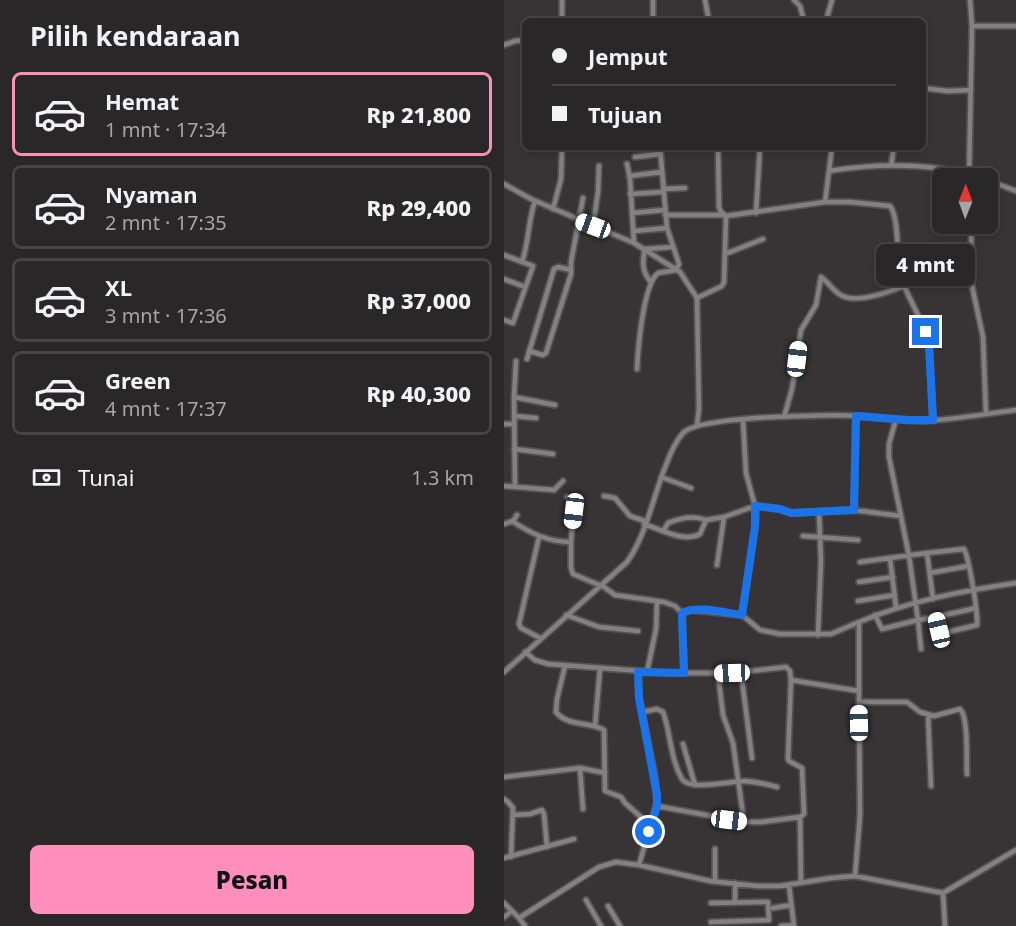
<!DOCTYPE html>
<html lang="id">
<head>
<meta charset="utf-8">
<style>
	body { margin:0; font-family:"Noto Sans",sans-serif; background:#363334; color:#f1f3f6; height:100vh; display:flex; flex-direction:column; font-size:22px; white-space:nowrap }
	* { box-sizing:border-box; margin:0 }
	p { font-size:20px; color:#a5a5a8 }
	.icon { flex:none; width:33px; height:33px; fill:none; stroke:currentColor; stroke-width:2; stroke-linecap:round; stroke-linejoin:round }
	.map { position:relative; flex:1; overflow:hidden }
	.side { display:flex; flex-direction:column; background:#2a2728; width:504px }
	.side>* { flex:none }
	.banner { position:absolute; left:18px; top:18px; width:404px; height:132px; border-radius:9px; box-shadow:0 3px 9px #0003,0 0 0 2px #464445; display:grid; align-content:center; height:132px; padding:0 30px; background:#2a2728 }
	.needle { width:39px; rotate:1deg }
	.tools { position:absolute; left:428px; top:168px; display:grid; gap:12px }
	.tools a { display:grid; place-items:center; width:66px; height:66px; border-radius:9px; background:#2a2728; box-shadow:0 3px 9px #0003,0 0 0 2px #464445; font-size:30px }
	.end { position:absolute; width:27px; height:27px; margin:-14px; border:8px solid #1a73e8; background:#fff; box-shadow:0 0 0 3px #fff }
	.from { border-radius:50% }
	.bubble { position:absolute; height:42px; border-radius:9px; background:#2a2728; box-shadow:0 3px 9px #0003,0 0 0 2px #464445; font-size:20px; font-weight:800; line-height:42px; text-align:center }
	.car { position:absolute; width:18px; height:36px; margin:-18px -9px; border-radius:8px; box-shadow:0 0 4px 2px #0007; background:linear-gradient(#fff 24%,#345 0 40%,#fff 0 76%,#345 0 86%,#fff 0) }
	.banner b { display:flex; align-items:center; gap:21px; height:57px; font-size:22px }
	.banner b+b { border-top:2px solid #464445 }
	.banner i { width:15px; height:15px; background:#f1f3f6 }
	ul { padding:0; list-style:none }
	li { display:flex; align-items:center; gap:18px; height:84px; margin:0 12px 9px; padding:0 18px; border:3px solid #464445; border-radius:9px }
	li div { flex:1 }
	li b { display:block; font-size:22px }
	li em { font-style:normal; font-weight:800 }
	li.current { border-color:#fe8ebc }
	li>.icon { width:54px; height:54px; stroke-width:1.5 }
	h2 { padding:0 30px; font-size:27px; line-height:72px }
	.pay { display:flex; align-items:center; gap:15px; height:66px; padding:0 30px; font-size:22px }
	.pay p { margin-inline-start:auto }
	.action { display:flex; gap:12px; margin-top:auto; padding:12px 30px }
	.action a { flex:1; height:69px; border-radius:9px; background:#fe8ebc; color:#111; font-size:24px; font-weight:800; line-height:69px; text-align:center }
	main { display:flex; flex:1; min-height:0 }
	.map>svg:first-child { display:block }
</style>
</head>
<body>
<main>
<section class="side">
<h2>Pilih kendaraan</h2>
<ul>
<li class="current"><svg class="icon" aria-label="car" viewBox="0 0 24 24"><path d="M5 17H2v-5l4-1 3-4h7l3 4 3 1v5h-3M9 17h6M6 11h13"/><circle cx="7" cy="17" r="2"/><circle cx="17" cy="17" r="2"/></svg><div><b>Hemat</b><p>1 mnt · 17:34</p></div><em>Rp 21,800</em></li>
<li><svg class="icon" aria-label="car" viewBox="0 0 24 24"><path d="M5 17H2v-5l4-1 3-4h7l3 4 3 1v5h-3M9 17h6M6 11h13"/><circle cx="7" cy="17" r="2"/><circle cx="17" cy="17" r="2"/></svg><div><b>Nyaman</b><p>2 mnt · 17:35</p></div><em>Rp 29,400</em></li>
<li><svg class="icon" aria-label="car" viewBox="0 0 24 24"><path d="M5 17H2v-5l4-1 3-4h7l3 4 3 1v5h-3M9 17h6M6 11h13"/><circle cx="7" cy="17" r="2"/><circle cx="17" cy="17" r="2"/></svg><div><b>XL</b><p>3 mnt · 17:36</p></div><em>Rp 37,000</em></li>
<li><svg class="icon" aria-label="car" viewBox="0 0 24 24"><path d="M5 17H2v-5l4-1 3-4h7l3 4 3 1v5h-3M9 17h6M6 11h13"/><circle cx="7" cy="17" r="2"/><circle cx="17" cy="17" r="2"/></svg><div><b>Green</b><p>4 mnt · 17:37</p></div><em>Rp 40,300</em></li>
</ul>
<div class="pay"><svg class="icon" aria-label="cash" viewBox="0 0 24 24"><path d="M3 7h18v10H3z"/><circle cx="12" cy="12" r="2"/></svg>Tunai<p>1.3 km</p></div>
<div class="action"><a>Pesan</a></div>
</section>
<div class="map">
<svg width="512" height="926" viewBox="0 0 512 926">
	<rect width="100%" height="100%" fill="#383435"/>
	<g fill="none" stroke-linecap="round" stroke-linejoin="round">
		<g stroke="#545152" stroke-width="8">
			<path id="minor" d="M201 0 205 21
				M290 0 296 6 300 21
				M466 0 468 26
				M58 21V0
				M149 21V0
				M322 21 328 0
				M0 45 11 41 21 40
				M418 88 444 91 467 90
				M214 147 215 207 217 212 222 216
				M131 157 156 154
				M123 164 126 178 130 243
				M387 166 390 147
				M325 171 328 147
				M125 176 158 172
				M465 178 468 26H512
				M483 180 512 191
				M0 184 27 199 130 243 176 272 193 298 195 409 193 425
				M159 189 181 188
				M126 194 159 192
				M321 202H346L386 206C394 215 393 248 395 262L401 266 408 264
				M49 209 57 179 58 147
				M128 213 161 210
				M252 213 256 147
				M161 215H219
				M467 224 468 286 479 337 482 414
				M89 226 94 192 95 166
				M130 231 163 228
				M221 254 259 239
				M0 255 29 266 9 323 0 320
				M18 262C25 242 24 221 31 201
				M0 279 21 287
				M147 282C138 272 138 262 141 249L169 247
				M193 298 218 286 220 282 222 216 321 202 325 171C375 163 430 163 478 178
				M25 351 39 355 42 353 67 274V262L79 198
				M23 359 50 269 54 267 67 270
				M133 369C134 349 139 285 154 273L172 270 175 264 163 228 156 147
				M10 397 12 361
				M10 416 32 418
				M280 417 288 389 297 330 312 305 317 277C324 282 328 289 335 294 350 305 385 292 400 286
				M392 419 385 444V457L405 556 414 620 432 617
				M239 420 242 473 251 506 252 519 238 615 256 630 276 634H327L355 622
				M429 420 425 344 422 332 400 286C420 272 444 273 468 271
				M0 424H10
				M10 449 49 454
				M157 477 187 488
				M0 486 50 490 59 481
				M11 487 10 397 51 405
				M100 496 111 498 126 516 141 521
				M63 497 70 502 67 542
				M350 510 352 416
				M8 521C26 533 44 542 67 542V568L69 574 100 587 111 595 160 602 171 606 178 613 180 673
				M0 524 9 521 13 515
				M140 524C156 529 180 543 196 534L202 520 220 517 251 506 276 509 287 513 350 510 397 516
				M160 530 164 523C176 518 189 515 202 520
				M299 536 354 540
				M35 537 15 624 17 628 36 638
				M386 558 392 607
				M356 562 423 553
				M213 565 220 517
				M426 573 464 566
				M355 582 389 577
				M429 599 423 553 460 549C465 558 474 612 473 625L444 632 435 630 432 617 472 608
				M354 601 391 595
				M178 613 186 610 238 615
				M62 615 95 627 134 631
				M371 615 378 629 414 620 417 649
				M314 635 317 561 315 513
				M21 652 31 660 44 664 164 673H229L282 667 286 671 287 680 355 691V702H403L416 712 430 716 456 709C465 718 462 760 463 774
				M61 666 53 699 52 712C64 727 85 721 100 730L101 791 117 797 121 803 138 818 145 832
				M0 672 123 562C143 534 149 496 162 465 166 454 171 442 179 433 194 416 326 414 354 416 375 417 396 421 417 421 449 420 480 414 512 410
				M134 672 135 698 151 777 153 802 135 865
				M143 672 152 629 153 601
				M237 672 248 758
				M214 674 219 715 229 743 240 822
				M287 680 284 759 285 761 298 768 300 814 296 817 297 882
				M355 691V622C405 601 458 591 512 583
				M138 712 153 709 159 712C167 734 166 758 178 779 185 791 228 781 241 781 252 782 263 784 273 787
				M424 715 427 786
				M91 726 96 669
				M179 744 191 785
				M76 768 79 809
				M0 777 76 768 101 773
				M0 799 4 802 9 808 7 857
				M153 806 240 822H257L296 817
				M9 815 26 814 38 810 40 814 43 847
				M0 858 70 839
				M351 876 356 815 355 702
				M211 881V849
				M231 883V903
				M285 885 290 926
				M439 893 441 926
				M82 900 97 926
				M0 903 15 918 95 867 112 862 135 865 206 881 253 886H276L327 878 351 876 439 893 512 850
				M104 906 116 926
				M269 908 287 905
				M0 917 8 911
				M15 918 21 926
				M207 922 265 920 264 902 207 903
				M277 926 290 925"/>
		</g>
		<use href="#minor" stroke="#838081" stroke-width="4.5"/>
	</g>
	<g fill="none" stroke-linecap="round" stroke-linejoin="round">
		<path stroke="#1a73e8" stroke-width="8" d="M145 832 153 806V795L135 698 134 672 180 673 178 613C194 605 221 613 238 615L251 527V506L276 509 287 513 350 510 352 416 405 420H429L425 344 422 332"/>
	</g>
</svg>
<div class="tools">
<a><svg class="needle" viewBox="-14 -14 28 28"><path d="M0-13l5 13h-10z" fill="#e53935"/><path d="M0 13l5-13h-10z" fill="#a5a5a8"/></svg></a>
</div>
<i class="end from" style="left:145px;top:832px"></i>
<i class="end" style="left:422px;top:332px"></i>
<div class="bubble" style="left:372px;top:244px;width:99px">4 mnt</div>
<i class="car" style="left:89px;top:226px;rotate:290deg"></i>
<i class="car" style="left:293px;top:359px;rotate:7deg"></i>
<i class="car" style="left:70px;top:511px;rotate:187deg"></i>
<i class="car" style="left:435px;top:630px;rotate:347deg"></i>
<i class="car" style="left:228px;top:673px;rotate:268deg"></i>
<i class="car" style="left:355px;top:723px;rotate:359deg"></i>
<i class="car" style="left:225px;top:820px;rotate:97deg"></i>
<div class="banner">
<b><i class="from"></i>Jemput</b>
<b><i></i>Tujuan</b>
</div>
</div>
</main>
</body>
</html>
